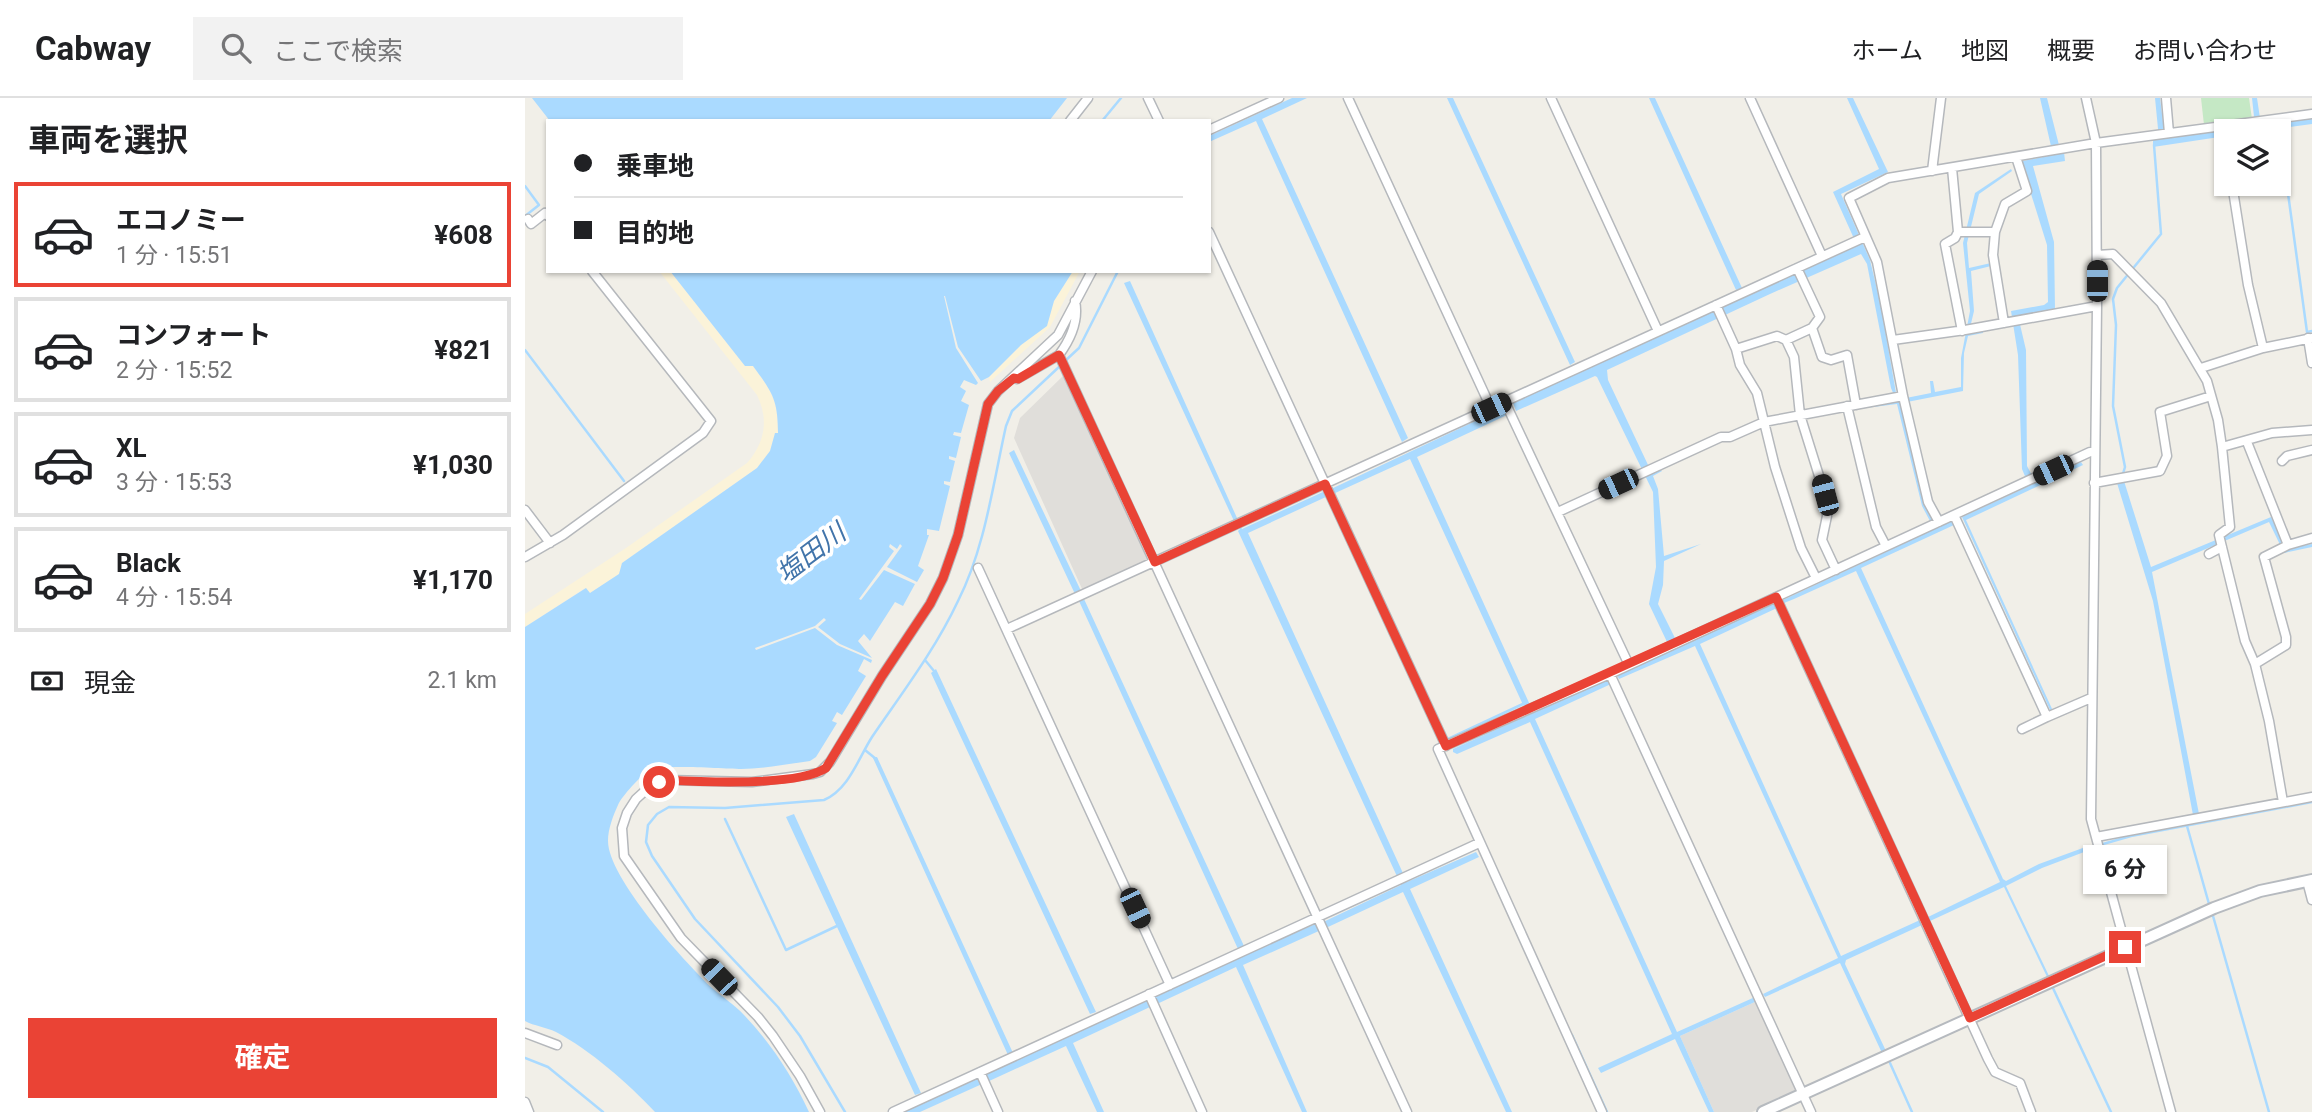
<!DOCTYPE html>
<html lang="ja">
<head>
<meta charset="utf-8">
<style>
	body { margin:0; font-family:Roboto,"Noto Sans JP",sans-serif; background:#f2f2f2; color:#202124; height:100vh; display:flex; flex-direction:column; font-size:26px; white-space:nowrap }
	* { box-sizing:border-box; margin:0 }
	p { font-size:23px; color:#757577 }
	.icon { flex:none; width:38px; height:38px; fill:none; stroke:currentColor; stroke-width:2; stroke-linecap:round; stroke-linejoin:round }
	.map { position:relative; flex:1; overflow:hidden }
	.details { display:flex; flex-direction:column; background:#fff; width:525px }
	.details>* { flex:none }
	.top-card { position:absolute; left:21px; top:21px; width:665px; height:154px; border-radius:0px; box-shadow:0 2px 5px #0004; display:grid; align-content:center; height:154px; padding:0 28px; background:#fff }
	.buttons { position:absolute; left:1689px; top:21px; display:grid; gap:14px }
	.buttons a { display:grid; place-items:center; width:77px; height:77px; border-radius:0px; background:#fff; box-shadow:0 2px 5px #0004; font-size:35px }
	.end { position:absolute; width:32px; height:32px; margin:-16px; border:9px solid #ea4335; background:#fff; box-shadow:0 0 0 4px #fff }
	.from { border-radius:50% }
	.bubble { position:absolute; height:49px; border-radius:0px; background:#fff; box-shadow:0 2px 5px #0004; font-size:23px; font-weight:700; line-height:49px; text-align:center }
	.car { position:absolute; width:21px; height:42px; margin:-21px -10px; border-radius:9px; box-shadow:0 0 5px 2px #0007; background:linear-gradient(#222 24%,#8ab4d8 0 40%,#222 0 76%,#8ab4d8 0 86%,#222 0) }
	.top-card b { display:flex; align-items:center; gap:24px; height:66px; font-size:26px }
	.top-card b+b { border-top:2px solid #e0e0e0 }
	.top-card i { width:18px; height:18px; background:#202124 }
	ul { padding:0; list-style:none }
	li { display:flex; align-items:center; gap:21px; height:105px; margin:0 14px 10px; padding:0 14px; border:4px solid #e0e0e0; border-radius:0px }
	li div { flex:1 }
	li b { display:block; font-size:26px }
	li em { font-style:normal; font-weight:700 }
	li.active { border-color:#ea4335 }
	li>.icon { width:63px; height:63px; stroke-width:1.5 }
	h2 { padding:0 28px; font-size:32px; line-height:84px }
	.pay { display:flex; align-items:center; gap:18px; height:77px; padding:0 28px; font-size:26px }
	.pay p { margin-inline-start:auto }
	.button { display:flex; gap:14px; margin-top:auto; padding:14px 28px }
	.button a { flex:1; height:80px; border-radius:0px; background:#ea4335; color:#fff; font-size:28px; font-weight:700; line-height:80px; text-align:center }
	header { display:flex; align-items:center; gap:42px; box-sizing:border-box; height:98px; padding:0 35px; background:#fff; border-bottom:2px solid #e0e0e0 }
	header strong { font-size:33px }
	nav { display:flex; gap:38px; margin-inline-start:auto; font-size:24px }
	.search { width:490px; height:63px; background:#f2f2f2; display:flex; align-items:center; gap:18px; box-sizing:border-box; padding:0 24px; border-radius:0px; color:#757577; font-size:26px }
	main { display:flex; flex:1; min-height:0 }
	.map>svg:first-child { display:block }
</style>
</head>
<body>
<header>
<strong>Cabway</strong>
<div class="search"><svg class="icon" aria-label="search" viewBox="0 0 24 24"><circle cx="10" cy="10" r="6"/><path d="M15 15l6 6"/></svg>ここで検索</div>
<nav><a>ホーム</a><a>地図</a><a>概要</a><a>お問い合わせ</a></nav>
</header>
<main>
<section class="details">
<h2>車両を選択</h2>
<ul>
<li class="active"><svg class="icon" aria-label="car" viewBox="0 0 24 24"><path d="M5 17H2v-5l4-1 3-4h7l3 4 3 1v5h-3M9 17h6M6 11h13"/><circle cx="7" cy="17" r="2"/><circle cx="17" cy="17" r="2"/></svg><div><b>エコノミー</b><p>1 分 · 15:51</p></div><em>¥608</em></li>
<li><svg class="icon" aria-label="car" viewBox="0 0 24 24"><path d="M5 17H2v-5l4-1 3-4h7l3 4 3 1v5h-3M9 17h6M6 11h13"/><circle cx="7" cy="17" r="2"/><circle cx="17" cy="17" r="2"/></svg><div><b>コンフォート</b><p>2 分 · 15:52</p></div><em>¥821</em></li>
<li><svg class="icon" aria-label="car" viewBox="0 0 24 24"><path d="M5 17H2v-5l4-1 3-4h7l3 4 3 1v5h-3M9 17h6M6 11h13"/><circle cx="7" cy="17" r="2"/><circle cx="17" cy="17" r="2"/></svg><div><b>XL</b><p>3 分 · 15:53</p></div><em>¥1,030</em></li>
<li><svg class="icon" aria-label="car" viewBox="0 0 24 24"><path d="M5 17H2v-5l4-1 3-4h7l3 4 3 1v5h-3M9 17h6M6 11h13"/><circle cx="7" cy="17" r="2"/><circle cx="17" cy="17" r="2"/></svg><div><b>Black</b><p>4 分 · 15:54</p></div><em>¥1,170</em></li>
</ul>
<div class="pay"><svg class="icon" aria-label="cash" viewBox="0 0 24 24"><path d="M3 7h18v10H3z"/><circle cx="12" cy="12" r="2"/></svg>現金<p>2.1 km</p></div>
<div class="button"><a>確定</a></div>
</section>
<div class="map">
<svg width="1787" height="1014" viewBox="0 0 1787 1014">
	<rect width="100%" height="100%" fill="#f1efe8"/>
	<path fill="#e0deda" d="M540 276 625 463 558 493 489 340 495 320Z
		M1232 903 1272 993 1227 1014H1189L1155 938Z"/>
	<path fill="#c5e8c5" d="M1676 0H1724L1727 21 1679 27Z"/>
	<path fill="#fbf3d9" d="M134 173H145L220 268H228C247 295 253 301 253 335H250L245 353 232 370 97 465 94 476 65 495 60 490 0 529V516L101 450 222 365C240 345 244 321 232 297Z
		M548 173H555L525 229 465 284 464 279 496 247 521 228 529 203Z"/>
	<path fill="#aadaff" d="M7 0H542L524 23H25Z
		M767 0H782L737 21 883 340 877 344 731 23 684 44V38Z
		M922 0H928L1050 264 1045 267Z
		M1124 0H1130L1217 190 1211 192Z
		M1322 0H1328L1363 74 1316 96 1345 162 1356 208 1371 295 1376 303 1400 405 1408 424 1406 425 1397 408 1372 306 1325 312V311L1371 302 1366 290 1342 166 1336 156 1245 196 1082 272 1083 282 1124 369 1128 375 1135 371 1137 373 1128 378 1133 391 1139 458 1176 446 1139 463 1138 487 1133 506 1151 542 1143 546 1124 506 1131 469 1128 394 1072 279 1070 278 991 313 988 305 1330 149 1331 145 1308 94 1354 71Z
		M1515 0H1522L1536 55 1539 54 1540 63 1508 68 1529 144 1530 211 1493 218 1501 252 1502 368 1511 385 1556 364 1558 367 1441 422 1528 613 1526 614 1437 419 1504 388 1497 371 1493 257 1486 213 1519 207 1523 204 1522 147 1497 67 1498 63 1528 57Z
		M1630 0H1635L1640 40 1730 28 1727 0H1732L1736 27 1787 20V26L1734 33H1701V38L1628 49V42L1634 41Z
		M1486 71 1487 73 1454 96 1442 145 1444 170 1466 165V168L1446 173 1449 213 1444 234 1458 232V235L1443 238 1439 255 1438 293 1382 304 1381 300 1406 295 1405 283H1408L1410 294 1436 289V260L1445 213 1438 145 1450 95Z
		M145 173H548L529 203 522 228 496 247 464 279 456 283 433 249 420 198H419L431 250 453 285 451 287 439 282 435 289 441 293 436 303 444 307 436 335 429 334 428 337 436 339 431 360 424 358V361L430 363 425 384 419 383V386L425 388 414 433 402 431V437H404L393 468 399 472 392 484 362 469 377 448 375 446 372 451 365 446 364 449 369 453 334 501 336 502 359 472 390 486 378 508 370 504 345 543 339 536 333 543 347 560 315 546 293 529 301 522 299 520 290 528 230 550 231 552 290 530 312 547 347 562 346 565 339 561 333 573 341 578 317 617 312 614 307 623 312 625 291 659 285 663C262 666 239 671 216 671 198 671 139 666 125 672 116 677 97 698 93 707 88 718 83 731 83 743 83 780 159 863 186 889 197 899 209 906 219 917 246 945 268 979 284 1014H130C103 985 65 952 31 934 21 929 9 928 0 923V529L61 490 65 495 94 476 97 465 232 370 245 353 250 335H253C253 301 247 294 228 268H220Z
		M605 183 717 431 800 393 803 398 723 435 882 784 951 754 954 759 885 791 987 1014H981L878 794 803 829 801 827 796 829V832L718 867 782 1014H777L711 869 632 906 631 904 624 907 625 909 548 945 579 1014H572L541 948 462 984 459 977 568 927 571 923 575 924 622 903 623 905 630 902 629 899 723 855 793 825 794 826 876 787 713 433 715 431 711 423H709L599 185Z
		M978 310 982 317 892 359 1005 607 999 609 885 361 808 396 806 391Z
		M489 352 556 493 550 496 484 355Z
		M1599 383 1626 469 1746 419 1762 451 1787 446V449L1759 455 1744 424 1627 474 1674 716 1668 717 1628 503 1592 385Z
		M1427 423 1429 427 1336 470 1478 781 1481 783 1514 766 1566 747 1567 751 1517 770 1481 788 1525 880 1523 881 1479 789 1405 823 1403 819 1475 784 1331 473 1269 501 1259 505 1258 502Z
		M559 501 719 848 713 851 554 503Z
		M1251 505 1252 510 1175 546 1316 858 1395 822 1397 827 1321 862 1320 866 1361 953 1357 955 1315 865 1240 899 1238 896 1313 860 1170 548 1094 581 1092 577Z
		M411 571 571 914 565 916 406 575Z
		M1084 581 1086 586 1010 621 1152 934 1230 899 1232 903 1155 938 1189 1014H1184L1150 941 1076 975 1073 970 1147 936 1005 624 932 656 928 654V651Z
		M352 659 488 955 483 957 348 660Z
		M269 716 396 995 390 997 261 719Z
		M454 979 457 986 395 1014H379Z"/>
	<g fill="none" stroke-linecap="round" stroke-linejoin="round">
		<path stroke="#aadaff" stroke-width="2.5" d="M577 23 596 0
			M1754 65 1755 79 1762 88 1782 234 1787 233
			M0 88 14 107 0 118
			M0 252 99 383
			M540 263 554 250 593 173
			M1597 379 1600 369 1588 308 1591 227 1588 201 1592 190 1636 136 1629 47
			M400 562 409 573
			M923 641 1000 605
			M340 652 351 661
			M200 721 261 852 314 827
			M1662 728 1684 806
			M1578 746 1606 738 1787 704
			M1688 818 1744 1014
			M1527 888 1586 1014
			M1047 937 1082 1014
			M0 960 23 969 78 1014
			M1365 965 1387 1014
			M320 1014 275 938 253 909 170 821 127 758 121 744 123 727 132 716 144 709 200 710 299 702C324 691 333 661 347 639 377 595 410 552 433 503 460 450 468 386 481 328L487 313 535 268"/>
		<g stroke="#b5b8bc" stroke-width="11">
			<path id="street" d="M623 0 634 23
				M823 0 966 310
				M1026 0 1133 233
				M1225 0 1297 158
				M1561 0 1571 45 1572 208 1566 721 1646 1014
				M1641 0 1644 35
				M545 23 563 0
				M1699 29 1701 44
				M684 32 754 0
				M1427 70 1433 134 1430 140 1420 146 1437 233
				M1407 73 1416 0
				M1707 86 1723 187 1738 250
				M3 121 6 126 20 115 23 118
				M684 134 921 648
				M1433 134H1470
				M1572 157 1588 156 1636 205 1682 283 1693 322 1697 349 1705 429 1694 437 1720 543 1730 566 1744 623 1758 704
				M1272 170 1295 219 1287 230 1297 259 1306 262 1322 257 1331 307
				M550 203C554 222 545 242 534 257L882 1014
				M1191 207 1211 251 1215 267 1232 295 1250 369 1276 450 1291 480
				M1479 225 1468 157 1470 134 1480 106 1502 93 1491 59
				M1783 240 1787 265
				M1261 242 1269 259 1275 317 1300 397 1302 418 1297 442 1311 472
				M1368 242 1440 232 1572 208
				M1211 251 1252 238 1261 242 1287 230
				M1676 270 1738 250 1787 240
				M492 281 534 257
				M980 304 1104 567
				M1322 308 1351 429 1361 448
				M1722 344 1763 447
				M1697 349 1747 335 1787 332
				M1757 363 1762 358 1787 352
				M1569 385 1635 373 1642 358 1635 314 1686 298
				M0 412 25 445
				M1033 414 1196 339H1205L1239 324 1378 298
				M1429 417 1522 619 1566 600
				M1414 424 1403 404 1378 298 1352 164 1324 100 1363 80 1571 45 1787 16
				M1684 456 1697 449
				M0 459 38 437 178 335 186 323 67 173
				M453 470 645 887
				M1251 499 1463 961 1470 974 1495 985 1506 1014
				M482 531 1340 139
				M1730 566 1761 547V539L1739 459 1763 447 1787 440
				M1085 576 1286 1014
				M1497 631 1522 619
				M1571 739 1787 699
				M1782 783 1787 802
				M624 896 677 1014
				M0 935 32 947
				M455 974 473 1014
				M0 1004 4 1014
				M295 1014 275 978 248 938 233 919 156 840 99 758 97 730 102 715 111 701 122 691 141 682 227 684 288 676 295 674 305 664 357 578 405 506 418 480 433 437 463 306 473 293 533 237 567 173
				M368 1014 954 745
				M1077 1014 913 651 1085 576 1565 354H1569"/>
		</g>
		<g stroke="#b6babf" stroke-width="14">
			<path id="secondary" d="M1238 1014 1689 810 1735 793 1787 782"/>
		</g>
		<use href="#street" stroke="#fff" stroke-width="8"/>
		<use href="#secondary" stroke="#fff" stroke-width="10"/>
	</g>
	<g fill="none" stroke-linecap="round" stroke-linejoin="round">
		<path stroke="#ea4335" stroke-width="9" d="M134 684 141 682C177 684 272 689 301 670L357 578 405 506 418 480 433 437 463 306 473 293 489 280 493 281 534 257 630 464 800 386 921 648 1251 499 1445 920 1600 849"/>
	</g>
	<g text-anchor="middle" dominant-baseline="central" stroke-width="7" stroke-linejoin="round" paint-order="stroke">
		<g font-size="26" font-style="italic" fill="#4174aa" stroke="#fff">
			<text transform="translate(286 455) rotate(-37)">塩田川</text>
		</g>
	</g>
</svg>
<div class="buttons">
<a><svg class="icon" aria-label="layers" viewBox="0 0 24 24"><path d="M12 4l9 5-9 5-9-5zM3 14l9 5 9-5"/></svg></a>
</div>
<i class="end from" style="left:134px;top:684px"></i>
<i class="end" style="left:1600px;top:849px"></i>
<div class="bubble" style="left:1558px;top:747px;width:84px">6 分</div>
<i class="car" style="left:1572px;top:183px;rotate:0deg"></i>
<i class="car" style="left:966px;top:310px;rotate:65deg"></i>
<i class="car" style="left:1528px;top:372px;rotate:245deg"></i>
<i class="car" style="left:1093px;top:386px;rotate:245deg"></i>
<i class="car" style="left:1300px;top:397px;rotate:345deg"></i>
<i class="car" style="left:610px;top:810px;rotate:155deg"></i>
<i class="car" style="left:194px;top:879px;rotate:316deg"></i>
<div class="top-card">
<b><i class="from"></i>乗車地</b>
<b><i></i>目的地</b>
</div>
</div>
</main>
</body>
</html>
